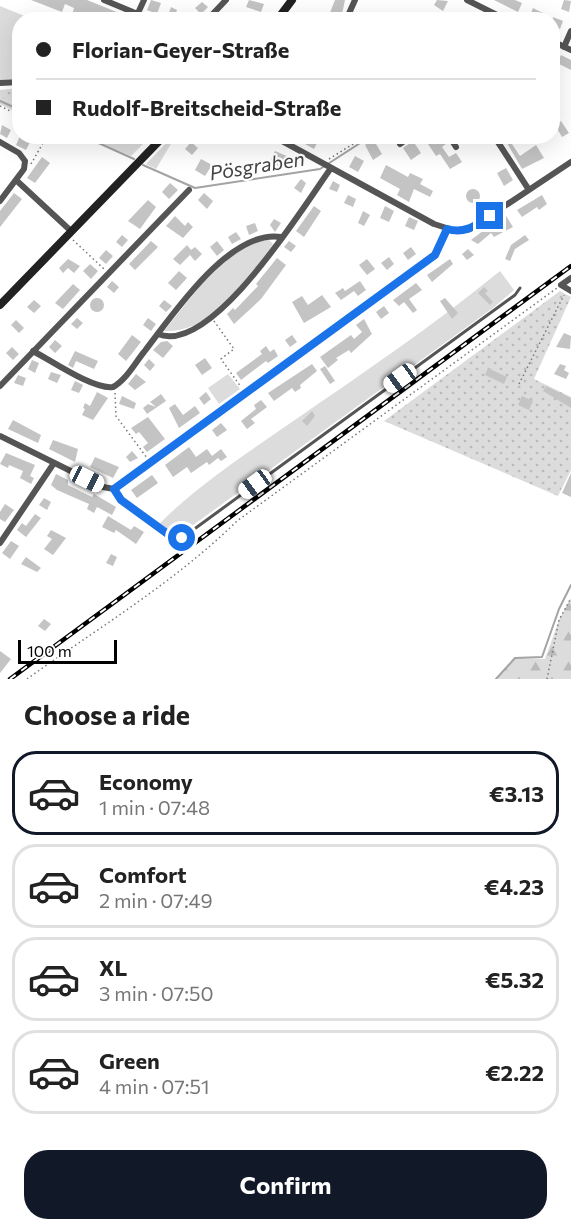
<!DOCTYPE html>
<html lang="en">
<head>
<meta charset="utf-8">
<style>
	body { margin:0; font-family:Commissioner,sans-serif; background:#f2f2f2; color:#222; height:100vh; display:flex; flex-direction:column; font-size:22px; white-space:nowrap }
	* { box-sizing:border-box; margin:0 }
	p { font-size:20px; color:#767676 }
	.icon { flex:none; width:33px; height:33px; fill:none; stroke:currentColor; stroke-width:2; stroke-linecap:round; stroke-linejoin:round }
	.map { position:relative; height:679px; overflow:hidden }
	.sheet { display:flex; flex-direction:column; background:#fff; flex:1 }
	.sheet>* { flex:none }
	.guide { position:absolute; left:12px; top:12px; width:548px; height:132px; border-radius:24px; box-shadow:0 6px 24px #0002; display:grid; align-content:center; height:132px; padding:0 24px; background:#fff }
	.scale { position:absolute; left:18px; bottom:15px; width:99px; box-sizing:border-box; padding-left:6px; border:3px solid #000; border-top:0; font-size:16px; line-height:21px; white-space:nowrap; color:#000; -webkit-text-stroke:4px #fff; paint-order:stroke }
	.end { position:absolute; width:27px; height:27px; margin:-14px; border:8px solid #1a73e8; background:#fff; box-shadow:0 0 0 3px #fff }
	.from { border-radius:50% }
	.car { position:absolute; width:18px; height:36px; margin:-18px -9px; border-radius:8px; box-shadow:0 0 4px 2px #0007; background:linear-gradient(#fff 24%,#345 0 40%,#fff 0 76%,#345 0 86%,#fff 0) }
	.guide b { display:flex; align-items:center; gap:21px; height:57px; font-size:22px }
	.guide b+b { border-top:2px solid #e0e0e0 }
	.guide i { width:15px; height:15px; background:#222 }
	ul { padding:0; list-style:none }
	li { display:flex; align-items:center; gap:18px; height:84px; margin:0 12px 9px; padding:0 12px; border:3px solid #e0e0e0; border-radius:24px }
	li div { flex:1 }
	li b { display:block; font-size:22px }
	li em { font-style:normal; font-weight:700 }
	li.current { border-color:#111827 }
	li>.icon { width:54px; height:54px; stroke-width:1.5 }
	h2 { padding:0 24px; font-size:27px; line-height:72px }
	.cta { display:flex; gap:12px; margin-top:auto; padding:12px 24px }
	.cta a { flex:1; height:69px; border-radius:24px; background:#111827; color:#fff; font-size:24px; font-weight:700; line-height:69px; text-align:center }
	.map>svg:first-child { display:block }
</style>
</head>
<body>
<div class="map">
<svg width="571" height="679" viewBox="0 0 571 679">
	<defs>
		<pattern id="forest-firs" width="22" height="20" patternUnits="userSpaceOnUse" patternTransform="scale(1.5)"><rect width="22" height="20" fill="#dcdcdc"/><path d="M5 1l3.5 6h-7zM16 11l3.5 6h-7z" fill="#bbb"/></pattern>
		<pattern id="garden-dots" width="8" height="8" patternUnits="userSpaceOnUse" patternTransform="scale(1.5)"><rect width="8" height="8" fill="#dcdcdc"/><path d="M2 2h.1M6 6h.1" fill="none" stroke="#bbb" stroke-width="1.8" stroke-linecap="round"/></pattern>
	</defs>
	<rect width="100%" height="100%" fill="#fff"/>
	<path fill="#dcdcdc" d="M0 6 32 19 20 20 19 79 0 80Z
		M0 97 19 106V114L0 104Z
		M86 137H150L131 156Z
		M172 137H175L156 169 146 164Z
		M267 238 273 244C249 281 212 333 164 331L204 281 236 252Z
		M500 271 514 290 493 308 178 536 159 524C197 486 244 455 289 424 360 375 433 326 500 271Z
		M228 374 240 389 219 404 208 388Z"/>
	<path fill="url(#forest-firs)" d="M571 598V679H496L515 658 545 659 559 620Z"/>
	<path fill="url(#garden-dots)" d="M19 88V106L0 97V90Z
		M560 291 571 297 534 379 571 397V470L558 496 384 421Z"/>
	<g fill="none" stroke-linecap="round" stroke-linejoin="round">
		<path stroke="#a3a3a3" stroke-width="2" d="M0 101 20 110
			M83 136 134 159
			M143 165 195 188 320 169 371 136
			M496 679 515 658 542 657 559 609 571 585"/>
	</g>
	<path fill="#c4c4c4" d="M31 0H87L134 19 107 20 98 16 96 20H84L72 15 74 8 65 4 62 12Z
		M151 0 161 3 157 14 147 10Z
		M249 0 264 4 261 12 246 7Z
		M335 0H345L341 19 327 20Z
		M437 0 448 1 443 11 434 5Z
		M494 0H515L522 3 518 12Z
		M564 0 571 1 569 12 561 9Z
		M202 2 208 7 201 14 195 8Z
		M171 7 177 10 176 13 179 14 177 20 167 18Z
		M533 8 543 13 539 20 529 18Z
		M553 17 563 21 560 29 552 25Z
		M561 55 571 60V70L557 63Z
		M561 121 569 133 562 137 555 125Z
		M2 125 11 130 7 138 0 134Z
		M20 136 32 138 26 150 16 145Z
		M309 136 318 141 314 149 305 144Z
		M439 136H443L447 143 442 147 449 157 456 153 462 162 450 169 440 154 436 156 428 144Z
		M503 136H515L517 141 512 144 520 156 536 145 544 158 522 169Z
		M373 139 382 154 373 160 365 145Z
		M413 141 421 153 411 160 403 148Z
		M191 142 198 148 192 155 185 149Z
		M275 151 289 157 285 165 279 162 277 167 269 163Z
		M355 156 364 161 358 172 349 167Z
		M42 157 50 163 35 183 27 178Z
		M201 159 212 165 205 176 195 170Z
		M386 165 408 177 410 173 423 179 420 184 433 191 430 197 414 189 409 202 397 195 400 189 380 178Z
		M506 168 513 180 504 186 497 173Z
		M301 179 306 183 301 193 294 188Z
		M333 181 340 185 337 192 329 189Z
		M170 183 178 190 169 199 162 192Z
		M466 196a7 7 0 1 1 14 0a7 7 0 1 1-14 0Z
		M14 193 22 199 0 227V211Z
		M204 193 213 201 207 209 198 200Z
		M348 195 356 199 353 207 344 203Z
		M542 195 547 204 539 210 537 207 522 217 517 210Z
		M148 200 156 207 140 229 128 221Z
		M314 206 321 211 304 237 296 231Z
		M385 206 394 211 389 222 380 218Z
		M363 211 370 215 364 226 358 223Z
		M505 214 513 227 494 237 491 233 478 244 471 240Z
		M175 216 185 226 188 222 193 227 183 238 166 226Z
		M409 217 418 221 414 230 405 226Z
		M274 219 281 223 275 232 270 225Z
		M255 223 258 231 249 235 246 226Z
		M236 232 241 239 232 244 228 237Z
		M122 235 128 240 122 247 116 242Z
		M525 235 529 240 515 249 510 261 505 259 511 245Z
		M151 241 158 247 135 270 129 264Z
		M217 241 224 250 217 256 210 247Z
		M289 241 296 246 291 252 284 247Z
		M187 245 191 250 195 247 202 254 195 261 190 255 180 265 173 259Z
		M411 247 416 254 408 260 403 253Z
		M468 249 474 255 467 260 462 254Z
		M106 250 113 256 106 264 99 258Z
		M389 257 394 264 387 270 381 263Z
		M277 258 286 265 261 299 234 324 227 314 233 308 235 310 258 286 256 284Z
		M68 259 80 266 74 273 68 268 63 273 59 268Z
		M367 259 375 269 367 275 359 265Z
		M450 259 453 264 432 282 427 275Z
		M90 264 98 271 91 279 83 271Z
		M179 271 187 278 176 290 168 283Z
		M112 281 119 287 114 293 107 287Z
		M360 281 366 290 358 296 354 291 341 300 335 293 343 288 345 291Z
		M416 283 422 290 409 299 417 310 413 313 404 302 399 306 393 300Z
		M73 284 80 290 63 309 55 303Z
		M484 287 488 291 485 293 493 302 490 305 478 293Z
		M322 295 331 307 304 323 292 302 302 296 308 305Z
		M445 298 458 313 452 319 440 301Z
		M90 305a7 7 0 1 1 14 0a7 7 0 1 1-14 0Z
		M34 300 41 306 34 313 27 307Z
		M164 300 172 306 166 312 159 306Z
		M384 306 389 313 381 319 376 312Z
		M77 318 83 323 77 329 71 324Z
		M148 318 156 324 151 331 143 325Z
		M364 319 372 334 351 353 349 350 336 358 338 360 328 368 320 357 351 335 354 339 362 332 356 325Z
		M16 320 24 328 19 333 11 325Z
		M564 333 571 336 570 349 556 347Z
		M132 335 141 342 126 361 118 354Z
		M292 335 297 342 290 347 285 340Z
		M55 340 62 346 55 353 49 347Z
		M167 341 173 346 163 358 153 350 161 342Z
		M266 346 270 352 274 349 278 356 268 363 266 361 241 380 236 373 262 354 260 351Z
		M12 347 19 354 13 360 6 353Z
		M75 351 98 361 94 369 76 361 73 368 68 365Z
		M205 358 212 368 202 375 195 365Z
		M149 359 155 365 150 371 144 365Z
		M32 360 39 363 35 373 28 369Z
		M312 364 317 371 300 385 301 388 295 392 292 388 274 401 268 393Z
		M560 364 566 366 564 370 569 373 566 379 554 374Z
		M325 366 335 381 330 384 320 369Z
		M488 368 507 377 504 384 485 375Z
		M51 372 61 375 57 383 48 379Z
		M136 374 146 382 135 390 128 384Z
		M18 375 26 378 23 386 14 383Z
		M75 381 83 385 79 393 71 390Z
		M546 386 571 398V408L543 391Z
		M97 392 108 398 93 420 82 415 85 409 83 408 85 403 90 406Z
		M206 392 211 399 204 405 199 398Z
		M161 394 166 401 147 414 143 408 148 404 156 407 150 402Z
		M122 396 136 403 134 409 119 404Z
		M522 396 533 401 529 410 518 405Z
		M261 400 267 407 251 419 255 423 247 429 241 421 256 409 254 405Z
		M175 404 183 415 195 406 200 413 179 428 169 408Z
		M312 411 315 416 307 426 302 421Z
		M148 417 165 439 147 452 143 447 148 443 139 432 136 434 131 428Z
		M13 420 41 435 38 443 8 429Z
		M221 423 227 430 217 437 212 430Z
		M53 440 78 449 75 462 49 449Z
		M189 447 196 457 207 449 212 456 221 449 227 457 221 461 218 458 209 465 207 462 191 473 187 467 173 477 165 465Z
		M132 451 138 458 130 462 126 457Z
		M6 453 35 465 30 476 34 478 31 484 20 478 23 471 9 465 8 468 0 464Z
		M95 457 119 467 113 478 90 467Z
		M571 473V497L562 493Z
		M56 474 68 480V485L92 497 94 494 116 507 112 515 97 507 94 513 87 509 89 504 57 490 51 485Z
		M152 475 158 483 137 498 131 490Z
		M44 498 51 502 47 510 39 505Z
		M5 504 14 510 5 522 0 519V512Z
		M35 514 41 518 26 537 17 530 22 523 26 526Z
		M108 516 131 530 134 526 144 532 136 544 116 530 114 533 102 527Z
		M51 530 66 538 53 555 44 549 52 539 47 536Z
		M11 541 19 546 10 559 2 553Z
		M111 554 117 557 113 566 106 563Z
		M26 557 41 568 37 572 21 564Z
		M44 619 51 624 45 631 38 626Z
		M0 651 11 659 0 673Z"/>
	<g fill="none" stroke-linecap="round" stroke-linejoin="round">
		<path stroke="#777" stroke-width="1.5" stroke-dasharray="1.5 3" stroke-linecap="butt" d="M0 106 20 116
			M329 159 366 136
			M31 164 47 136
			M73 240 104 269
			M214 321 234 349 221 359 241 387
			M519 384 564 295
			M115 393 116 416 147 458
			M27 679C98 628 175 582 237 521L557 288
			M547 679 559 620 571 598"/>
		<path stroke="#555" stroke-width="3" d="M173 538H182L515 295 520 288"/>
		<path stroke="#555" stroke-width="6" d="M104 0 152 20
			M467 0 507 20
			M138 13 144 0
			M207 20 226 0
			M346 20 355 0
			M552 41 571 50
			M564 47 571 31
			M0 83 20 82
			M273 136 434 224 456 231 470 229 571 162
			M449 136 456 147
			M494 136 529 190
			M0 142 19 153 25 161 24 169 0 201
			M400 144 411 136
			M16 180 71 231
			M571 278 561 285 571 291
			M158 334C212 356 303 207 331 168
			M33 351C52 361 94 390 113 387 126 380 135 363 144 352 172 316 229 229 281 237
			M0 386 189 190
			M0 436 103 487 114 489 435 255 447 229
			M114 489 121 500 172 538
			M0 543 54 463"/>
		<path stroke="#222" stroke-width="8" d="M277 20 292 0
			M0 305 164 136"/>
		<g stroke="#000" stroke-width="4.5">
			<path id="rail" d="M10 679 571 266"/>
		</g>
		<use href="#rail" stroke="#fff" stroke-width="2" stroke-dasharray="7" stroke-linecap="butt"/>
	</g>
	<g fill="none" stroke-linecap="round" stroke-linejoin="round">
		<path stroke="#1a73e8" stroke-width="8" d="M182 538 172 537 121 500 114 489 435 255 447 229C465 234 475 226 490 216"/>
	</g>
	<g text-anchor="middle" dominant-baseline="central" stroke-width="4.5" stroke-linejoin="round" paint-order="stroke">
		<g font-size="20" font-style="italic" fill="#444" stroke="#fff">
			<text transform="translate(257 165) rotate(-9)">Pösgraben</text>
		</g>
	</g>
</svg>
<div class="scale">100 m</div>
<i class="end from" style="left:182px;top:538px"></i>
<i class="end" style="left:490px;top:216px"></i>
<i class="car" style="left:400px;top:378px;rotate:234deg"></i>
<i class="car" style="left:87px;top:479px;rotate:116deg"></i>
<i class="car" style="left:255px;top:484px;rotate:234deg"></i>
<div class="guide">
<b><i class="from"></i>Florian-Geyer-Straße</b>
<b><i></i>Rudolf-Breitscheid-Straße</b>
</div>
</div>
<section class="sheet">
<h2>Choose a ride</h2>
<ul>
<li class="current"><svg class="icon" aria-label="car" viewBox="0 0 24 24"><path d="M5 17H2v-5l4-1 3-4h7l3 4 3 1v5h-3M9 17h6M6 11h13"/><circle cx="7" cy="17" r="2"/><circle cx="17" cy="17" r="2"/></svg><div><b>Economy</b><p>1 min · 07:48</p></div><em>€3.13</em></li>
<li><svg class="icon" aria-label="car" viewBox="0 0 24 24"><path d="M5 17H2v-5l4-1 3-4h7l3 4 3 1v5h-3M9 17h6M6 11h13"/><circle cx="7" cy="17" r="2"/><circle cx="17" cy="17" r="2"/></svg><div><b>Comfort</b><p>2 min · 07:49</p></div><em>€4.23</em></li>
<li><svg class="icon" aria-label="car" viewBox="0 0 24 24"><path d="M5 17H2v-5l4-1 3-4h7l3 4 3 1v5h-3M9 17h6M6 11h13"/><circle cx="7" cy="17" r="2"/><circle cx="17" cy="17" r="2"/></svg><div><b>XL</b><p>3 min · 07:50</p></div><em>€5.32</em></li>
<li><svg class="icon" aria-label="car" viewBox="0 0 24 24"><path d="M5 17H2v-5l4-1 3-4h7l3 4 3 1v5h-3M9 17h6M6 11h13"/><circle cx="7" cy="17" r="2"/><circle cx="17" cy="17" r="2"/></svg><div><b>Green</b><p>4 min · 07:51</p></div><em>€2.22</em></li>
</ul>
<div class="cta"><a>Confirm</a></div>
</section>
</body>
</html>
